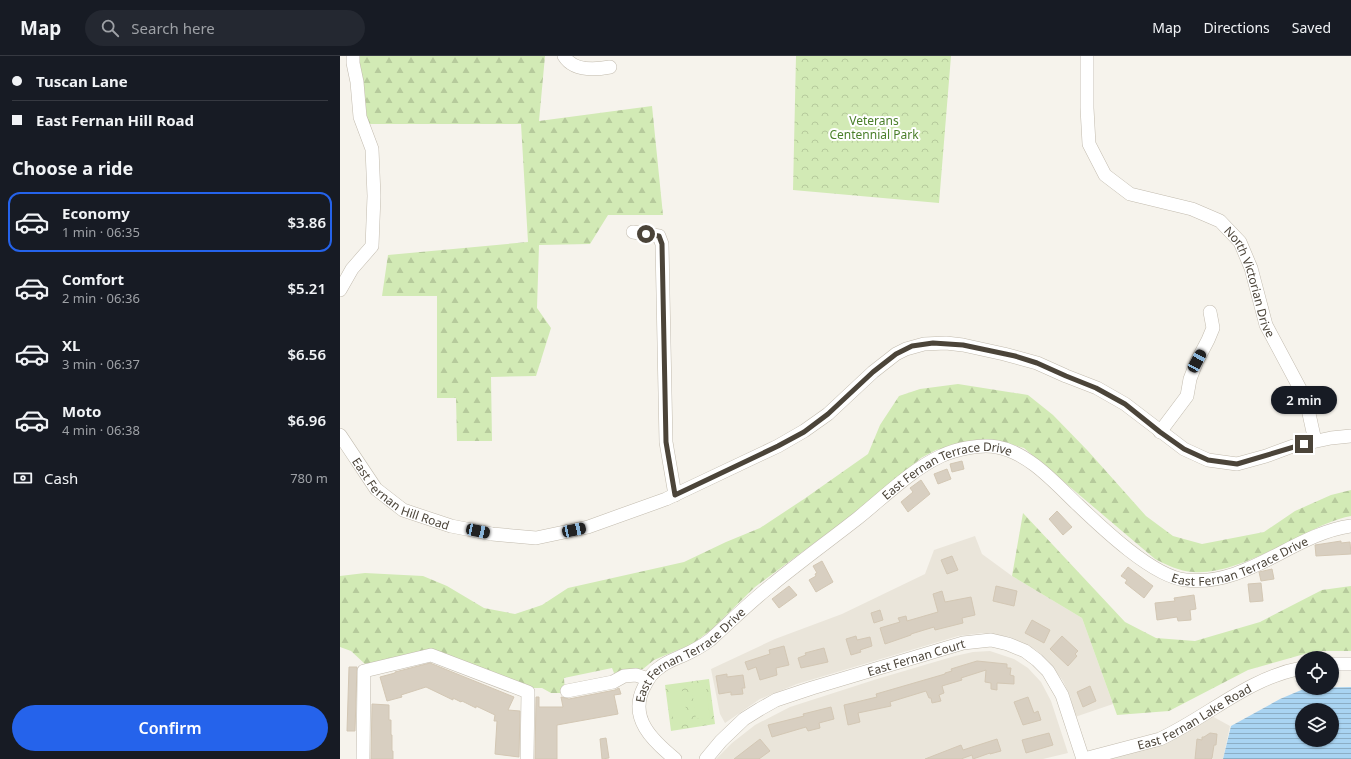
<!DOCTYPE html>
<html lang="en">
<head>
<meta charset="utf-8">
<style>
	body { margin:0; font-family:"Noto Sans",sans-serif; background:#242831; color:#f1f3f6; height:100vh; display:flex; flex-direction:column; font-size:15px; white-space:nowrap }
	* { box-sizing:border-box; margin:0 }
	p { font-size:13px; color:#9ea1a6 }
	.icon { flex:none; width:22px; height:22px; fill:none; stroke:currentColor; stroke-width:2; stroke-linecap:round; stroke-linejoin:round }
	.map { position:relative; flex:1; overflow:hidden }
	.side { display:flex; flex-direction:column; background:#171b24; width:340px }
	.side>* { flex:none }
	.top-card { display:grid; align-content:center; height:88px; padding:0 12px; background:#171b24 }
	.buttons { position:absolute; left:955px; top:595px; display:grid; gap:8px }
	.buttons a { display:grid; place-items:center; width:44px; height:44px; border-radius:50%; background:#171b24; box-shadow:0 1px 3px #0004; font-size:20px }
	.end { position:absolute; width:18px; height:18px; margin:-9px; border:5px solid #4b4439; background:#fff; box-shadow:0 0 0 2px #fff }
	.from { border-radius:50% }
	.bubble { position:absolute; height:28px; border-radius:14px; background:#171b24; box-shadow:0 1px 3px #0004; font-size:13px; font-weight:600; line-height:28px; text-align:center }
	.car { position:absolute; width:12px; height:24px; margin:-12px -6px; border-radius:5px; box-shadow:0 0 3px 1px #0007; background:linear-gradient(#222 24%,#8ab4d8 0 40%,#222 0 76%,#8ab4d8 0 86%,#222 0) }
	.top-card b { display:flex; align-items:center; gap:14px; height:38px; font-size:15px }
	.top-card b+b { border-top:1px solid #363941 }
	.top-card i { width:10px; height:10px; background:#f1f3f6 }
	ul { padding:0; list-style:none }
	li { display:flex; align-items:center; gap:12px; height:60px; margin:0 8px 6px; padding:0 4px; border:2px solid transparent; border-radius:12px }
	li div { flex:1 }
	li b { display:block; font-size:15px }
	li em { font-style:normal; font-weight:600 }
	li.on { border-color:#2563eb }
	li>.icon { width:36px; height:36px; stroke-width:1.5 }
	h2 { padding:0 12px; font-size:18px; line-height:48px }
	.pay { display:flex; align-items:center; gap:10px; height:44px; padding:0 12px; font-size:15px }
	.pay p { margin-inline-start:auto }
	.cta { display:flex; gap:8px; margin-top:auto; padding:8px 12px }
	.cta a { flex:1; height:46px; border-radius:24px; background:#2563eb; color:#fff; font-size:16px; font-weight:600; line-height:46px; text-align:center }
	header { display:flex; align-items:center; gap:24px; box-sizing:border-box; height:56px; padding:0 20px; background:#171b24; border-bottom:1px solid #363941 }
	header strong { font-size:19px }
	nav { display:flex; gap:22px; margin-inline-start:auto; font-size:14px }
	.search { width:280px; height:36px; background:#242831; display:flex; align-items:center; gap:10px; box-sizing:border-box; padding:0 14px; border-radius:22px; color:#9ea1a6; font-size:15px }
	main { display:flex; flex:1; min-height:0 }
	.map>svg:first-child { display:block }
</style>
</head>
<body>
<header>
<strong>Map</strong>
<div class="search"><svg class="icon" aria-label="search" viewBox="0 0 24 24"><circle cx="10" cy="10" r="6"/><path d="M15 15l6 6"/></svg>Search here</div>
<nav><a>Map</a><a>Directions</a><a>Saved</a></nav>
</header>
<main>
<section class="side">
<div class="top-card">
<b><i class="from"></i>Tuscan Lane</b>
<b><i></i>East Fernan Hill Road</b>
</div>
<h2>Choose a ride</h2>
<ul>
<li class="on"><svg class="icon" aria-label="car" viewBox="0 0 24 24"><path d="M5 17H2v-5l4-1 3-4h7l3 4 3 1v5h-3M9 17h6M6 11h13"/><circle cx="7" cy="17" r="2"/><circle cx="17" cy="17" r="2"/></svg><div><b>Economy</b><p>1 min · 06:35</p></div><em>$3.86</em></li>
<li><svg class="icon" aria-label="car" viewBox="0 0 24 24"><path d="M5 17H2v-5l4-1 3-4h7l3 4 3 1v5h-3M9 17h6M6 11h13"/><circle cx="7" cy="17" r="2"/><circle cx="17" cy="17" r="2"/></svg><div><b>Comfort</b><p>2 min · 06:36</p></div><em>$5.21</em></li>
<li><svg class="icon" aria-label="car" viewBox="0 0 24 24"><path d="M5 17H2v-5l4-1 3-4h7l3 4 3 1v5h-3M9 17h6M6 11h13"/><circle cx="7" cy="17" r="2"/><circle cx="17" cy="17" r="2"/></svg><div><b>XL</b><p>3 min · 06:37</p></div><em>$6.56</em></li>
<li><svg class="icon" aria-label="car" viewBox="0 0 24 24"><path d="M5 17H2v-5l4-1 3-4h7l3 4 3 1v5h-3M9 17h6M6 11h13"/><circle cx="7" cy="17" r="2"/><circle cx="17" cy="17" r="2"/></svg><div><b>Moto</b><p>4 min · 06:38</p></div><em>$6.96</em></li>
</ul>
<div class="pay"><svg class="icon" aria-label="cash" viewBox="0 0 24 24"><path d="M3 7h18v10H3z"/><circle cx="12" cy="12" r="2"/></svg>Cash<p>780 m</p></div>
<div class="cta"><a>Confirm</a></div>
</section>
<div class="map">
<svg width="1011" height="703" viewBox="0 0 1011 703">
	<defs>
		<pattern id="forest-firs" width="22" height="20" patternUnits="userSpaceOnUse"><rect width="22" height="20" fill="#d2eab5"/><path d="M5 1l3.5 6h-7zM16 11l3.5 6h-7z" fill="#b6ca9c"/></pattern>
		<pattern id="park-crowns" width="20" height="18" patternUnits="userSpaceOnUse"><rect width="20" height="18" fill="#d2eab5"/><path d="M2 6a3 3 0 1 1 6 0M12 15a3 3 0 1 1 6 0" fill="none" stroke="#b6ca9c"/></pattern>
		<pattern id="water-rules" width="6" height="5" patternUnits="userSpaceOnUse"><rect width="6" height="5" fill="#a9d4f2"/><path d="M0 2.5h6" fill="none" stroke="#8caec5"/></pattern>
	</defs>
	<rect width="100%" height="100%" fill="#f6f3ec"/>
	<path fill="#eae5da" d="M635 480 642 498 672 520 742 562 773 648 735 661 730 640 723 625 708 605 696 594 670 581 642 577 618 580 457 628 420 643 385 667 380 658 371 613 435 583 502 558 585 518 594 494Z
		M650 595 674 603 688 612 701 626 711 645 728 697 703 703H376L392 687 415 669 450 651 537 623 615 600 633 596Z
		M870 659 890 670 883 703H761Z"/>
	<path fill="url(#forest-firs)" d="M14 0H205L199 65 312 50 323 159H268L250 188 199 189 197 252 211 272 196 320 151 321 152 385H117L116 342H97V240H42L48 199 188 186 181 68H15Z
		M618 328 688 339 713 359 748 395 806 460 833 480 862 488 924 476 955 455 991 439 1011 434V460C995 463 980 470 965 478 933 493 889 519 853 516 839 515 827 509 815 503L684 392 662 386 622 388 596 394 581 402 552 427 500 468 415 531 371 574 352 588 314 604 303 613 274 617 272 612 224 622 225 637H211L202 632H190L80 597 25 608 11 595 0 591V520L25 517 83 520 107 530 144 552 175 558 202 549 228 532 344 506 386 486 420 472 464 443 528 398 540 369 559 340 580 333Z
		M683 457 785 566 816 582 855 585 920 566 982 534 1011 530V595H975L908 614 829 655 777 659 742 562 672 520Z"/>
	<path fill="url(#park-crowns)" d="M456 0H611L599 147 453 134Z
		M369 623 375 668 331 675 325 629Z"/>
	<path fill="#d2eab5" d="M366 631 370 661 356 663 352 634Z
		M343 635 348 665 334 667 329 637Z"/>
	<path fill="url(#water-rules)" fill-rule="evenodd" d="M1011 631V703H883L891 670 940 643 966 632ZM962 654H992V684H962Z"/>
	<path fill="#d8cfc1" stroke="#d3c7b4" d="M622 405 624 413 612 416 610 408Z
		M607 413 611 423 598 428 594 418Z
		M581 424 590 438 568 456 561 446 573 436 570 432Z
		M717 455 732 471 723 479 709 463Z
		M1001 485V487L1010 486 1011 498 976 500 975 489Z
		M612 500 618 514 607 518 601 504Z
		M482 505 493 526 476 536 469 524 476 520 475 518 477 517 473 510Z
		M788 511 813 530 804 542 785 527 787 524 781 520Z
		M932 513 934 523 921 525 919 516Z
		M921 527 923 545 910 546 908 528Z
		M449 530 457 539 439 552 432 543Z
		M656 530 677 535 674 550 653 545Z
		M602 535 605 546 631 541 635 559 622 562 623 567 595 574 594 571 571 578V579L545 588 540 572 560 566 558 562 566 560 567 565 598 556 593 538Z
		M854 539 856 553 850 554 851 564 838 565 837 561 817 564 815 547 835 545 834 542Z
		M540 554 543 564 534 567 531 557Z
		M692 564 710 574 704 587 685 577Z
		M516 580 517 584 530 581 532 590 520 594 521 596 511 599 506 583Z
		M722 580 738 595 735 598 737 600 728 610 710 593Z
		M444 590 449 609 436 612 437 619 420 624 416 611 408 614 405 606 430 598 429 594Z
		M484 592 488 606 461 612 458 602 466 599 465 597Z
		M637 605 667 608V612H671L670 619 674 620V628L657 627V634L651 633V627L645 626 646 614 621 622 622 624 602 630 604 637 599 639 601 645 592 647 591 642H589L586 635 550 646 551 650 518 657 520 666 508 669 504 649 537 641 536 638 605 618V617L612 615 611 613Z
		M90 607 174 641 168 654 180 655 179 701 155 698 157 665H154L155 659 136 650V652L122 645 121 646 113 642V644L86 631 61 639 62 641 47 645 40 621 55 617V616Z
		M9 611H17L15 675H7Z
		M387 618V621L403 619 405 632H402L403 638 391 639V636L379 638 376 620Z
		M750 630 756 645 743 651 737 636Z
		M279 632 281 638 274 639 278 658 217 669V703H195L196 641H199V651H223L221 641 229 643 275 634Z
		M688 641 694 657 698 655 701 664 683 669 674 646Z
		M32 648 49 649V664H51V679H52V695H53V703H31Z
		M491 651 494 663 479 667 480 672 468 675 466 671 432 681 428 669 464 660 463 658Z
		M709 677 713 689 686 697 682 684Z
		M870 677 877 678 876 689H874L872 702 871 703H855L857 683 862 684V681H864Z
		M266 682 269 702 262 703 260 683Z
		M420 683 430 695 419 703H394Z
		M657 683 661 695 650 698V697L633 703 632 699 621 703H585L621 689 623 694Z"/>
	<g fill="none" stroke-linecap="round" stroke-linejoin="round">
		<g stroke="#c2bbae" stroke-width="14">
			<g id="minor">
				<path d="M224 0C233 15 254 14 270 11"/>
				<path id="s1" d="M747 0V52L749 88 765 119 790 138 852 153 880 165 900 186 911 212 926 269 966 344 975 385"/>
				<path d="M293 176 319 180 322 188 326 386 335 439"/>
				<path d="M0 234 12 213 32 190 34 140 32 93 20 61 17 26 13 7V0"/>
				<path d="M820 376 847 340 850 323 857 305 868 284 873 272 870 256"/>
				<path id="s2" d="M0 379 36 433 63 454 111 470 152 478 196 482 248 471 326 443 438 390 464 375 488 358 533 316 556 298 566 293 584 288 606 287 623 289 664 298 697 307 726 320 757 332 785 348 844 393 868 404 897 408 926 400 953 390 991 382 1011 380"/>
				<path d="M992 608H1011"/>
				<path d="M227 635 273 626 284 620 296 619 308 623"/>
				<path d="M23 703 24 615 91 599 188 636 187 703"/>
				<path id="s3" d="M335 703C313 685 288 662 304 631 308 623 312 616 319 612 326 606 335 603 344 599 353 595 362 590 370 584 391 565 411 545 433 528 461 505 490 484 518 462 544 441 571 414 601 400 616 393 640 388 657 391 688 396 716 428 737 448 761 471 813 521 846 524 907 531 953 478 1011 470"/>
				<path id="s4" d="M366 703 381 685 404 663 420 653 436 644 472 632 623 587 651 584 668 588 685 595 697 604 708 615 722 639 743 703"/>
				<path id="s5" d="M744 703 820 683C869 660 908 622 962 612"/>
			</g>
		</g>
		<use href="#minor" stroke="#fff" stroke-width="13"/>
	</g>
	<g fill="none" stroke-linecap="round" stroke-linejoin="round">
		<path stroke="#4b4439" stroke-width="5" d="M306 178 319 180 322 188 326 386 335 439 438 390 464 376 488 358 533 316 556 298 572 290 593 287 623 289 675 300 697 307 726 320 756 332 785 348 820 376 844 393 868 404 897 408 964 388"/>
	</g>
	<g text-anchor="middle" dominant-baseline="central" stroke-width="4" stroke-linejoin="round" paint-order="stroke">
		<g font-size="12" fill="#4a7f2a" stroke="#fff">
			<text x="534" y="64">Veterans<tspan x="534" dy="14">Centennial Park</tspan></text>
		</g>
		<g font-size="12" fill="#4b4439" stroke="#fff">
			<text stroke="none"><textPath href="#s1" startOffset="318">North Victorian Drive</textPath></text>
			<text stroke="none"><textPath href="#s3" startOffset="466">East Fernan Terrace Drive</textPath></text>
			<text stroke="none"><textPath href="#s2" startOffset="88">East Fernan Hill Road</textPath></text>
			<text stroke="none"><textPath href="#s3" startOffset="814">East Fernan Terrace Drive</textPath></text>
			<text stroke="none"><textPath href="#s3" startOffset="142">East Fernan Terrace Drive</textPath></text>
			<text stroke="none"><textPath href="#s4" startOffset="239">East Fernan Court</textPath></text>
			<text stroke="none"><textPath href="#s5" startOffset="119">East Fernan Lake Road</textPath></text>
		</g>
	</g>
</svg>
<div class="buttons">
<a><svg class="icon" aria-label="locate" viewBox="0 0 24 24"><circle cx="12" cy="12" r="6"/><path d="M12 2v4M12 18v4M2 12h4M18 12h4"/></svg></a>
<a><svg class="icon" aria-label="layers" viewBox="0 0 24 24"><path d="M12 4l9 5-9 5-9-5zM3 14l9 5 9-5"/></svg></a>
</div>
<i class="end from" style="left:306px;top:178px"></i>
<i class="end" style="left:964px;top:388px"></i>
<div class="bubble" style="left:931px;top:330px;width:66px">2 min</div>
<i class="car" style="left:857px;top:305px;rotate:28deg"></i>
<i class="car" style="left:234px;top:474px;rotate:78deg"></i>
<i class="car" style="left:138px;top:475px;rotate:102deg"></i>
</div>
</main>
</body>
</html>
